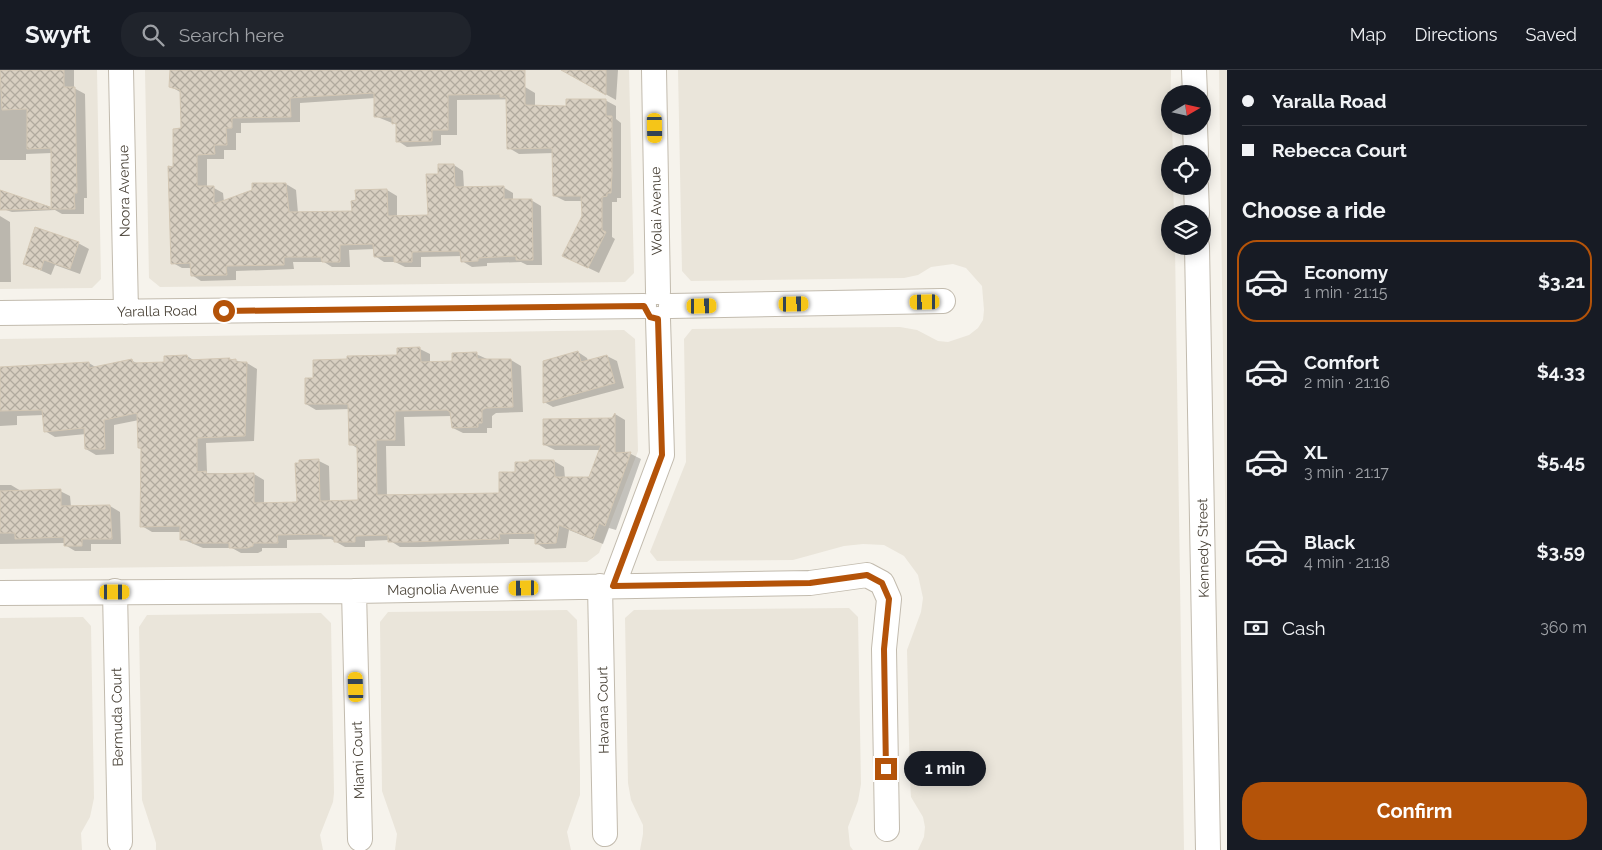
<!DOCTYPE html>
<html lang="en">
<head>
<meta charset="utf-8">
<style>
	body { margin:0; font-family:Raleway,sans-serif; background:#20242c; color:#f1f3f6; height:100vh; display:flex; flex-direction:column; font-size:19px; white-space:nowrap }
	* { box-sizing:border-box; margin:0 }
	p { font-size:16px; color:#9ea1a6 }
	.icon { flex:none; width:28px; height:28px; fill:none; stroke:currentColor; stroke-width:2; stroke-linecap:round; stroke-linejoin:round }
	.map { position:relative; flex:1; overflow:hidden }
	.details { display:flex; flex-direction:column; background:#171b24; width:375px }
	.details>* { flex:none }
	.top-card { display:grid; align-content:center; height:110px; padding:0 15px; background:#171b24 }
	.needle { width:32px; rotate:81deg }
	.buttons { position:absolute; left:1161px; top:15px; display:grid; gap:10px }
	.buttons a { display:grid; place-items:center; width:50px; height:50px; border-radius:50%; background:#171b24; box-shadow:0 2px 12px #0003; font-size:25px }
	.end { position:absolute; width:22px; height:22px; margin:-11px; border:6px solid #b45309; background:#fff; box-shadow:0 0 0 2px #fff }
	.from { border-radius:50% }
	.bubble { position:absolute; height:35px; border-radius:18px; background:#171b24; box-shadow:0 2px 12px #0003; font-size:16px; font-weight:700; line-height:35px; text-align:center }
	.car { position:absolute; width:15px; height:30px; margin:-15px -8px; border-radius:6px; box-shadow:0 0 4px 1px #0007; background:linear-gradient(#f5c518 24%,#345 0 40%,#f5c518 0 76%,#345 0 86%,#f5c518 0) }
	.top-card b { display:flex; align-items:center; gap:18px; height:48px; font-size:19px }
	.top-card b+b { border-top:1px solid #363941 }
	.top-card i { width:12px; height:12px; background:#f1f3f6 }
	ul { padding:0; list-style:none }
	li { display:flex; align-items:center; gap:15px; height:82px; margin:0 10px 8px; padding:0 5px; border:2px solid transparent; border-radius:20px }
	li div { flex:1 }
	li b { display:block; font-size:19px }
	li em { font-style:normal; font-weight:700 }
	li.on { border-color:#b45309 }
	li>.icon { width:45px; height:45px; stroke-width:1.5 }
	h2 { padding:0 15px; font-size:22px; line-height:60px }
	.pay { display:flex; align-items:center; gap:12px; height:55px; padding:0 15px; font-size:19px }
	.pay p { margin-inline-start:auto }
	.cta { display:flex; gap:10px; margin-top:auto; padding:10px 15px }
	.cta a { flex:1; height:58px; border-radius:20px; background:#b45309; color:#fff; font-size:20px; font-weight:700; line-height:58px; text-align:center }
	header { display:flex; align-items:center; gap:30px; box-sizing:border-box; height:70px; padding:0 25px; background:#171b24; border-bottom:1px solid #363941 }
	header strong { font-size:24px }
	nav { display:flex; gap:28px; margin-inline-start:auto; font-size:18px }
	.search { width:350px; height:45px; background:#20242c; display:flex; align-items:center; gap:12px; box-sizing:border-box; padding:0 18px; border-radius:20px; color:#9ea1a6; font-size:19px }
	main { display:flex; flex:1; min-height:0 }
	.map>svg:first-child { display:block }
</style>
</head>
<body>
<header>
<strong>Swyft</strong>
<div class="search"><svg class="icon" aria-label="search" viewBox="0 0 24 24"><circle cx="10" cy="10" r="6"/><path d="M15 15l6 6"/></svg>Search here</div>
<nav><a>Map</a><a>Directions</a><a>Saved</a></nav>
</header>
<main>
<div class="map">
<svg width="1227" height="780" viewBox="0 0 1227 780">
	<defs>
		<pattern id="building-cross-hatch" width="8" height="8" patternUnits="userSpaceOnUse" patternTransform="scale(1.25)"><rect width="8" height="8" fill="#d8cfc1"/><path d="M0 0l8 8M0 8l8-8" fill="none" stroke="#b1aa9e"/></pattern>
	</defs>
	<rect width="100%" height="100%" fill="#f6f3ec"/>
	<path fill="#eae5da" d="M0 0H97L101 209 92 218 0 219Z
		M145 0H629L634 203 625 212 160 217 149 208Z
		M678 0H1171L1170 56H1172L1173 84H1170V116H1173L1174 144H1170V176H1175L1184 780H918L924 767 925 757 923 747 911 727 910 711 907 580 921 542 923 528 918 505 904 486 884 475 863 474 844 476 793 490 657 491 650 482 686 392 684 269 692 259 900 257 917 260 938 271 948 272 969 265 978 258 983 250 984 240 982 216 966 198 953 194 931 197 918 205 904 208 691 211 682 201Z
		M1219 0H1227V565Z
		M624 260 635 269 638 381 599 483 587 492 0 499V269Z
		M849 538 858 547 861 714 858 731 848 757 850 776 853 780H640L643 764V755L631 730 628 713 625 548 634 540Z
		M567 540 577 550 580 701V725L567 762 571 780H395L397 764 382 721 380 552 388 542Z
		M321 543 331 553 334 723 333 732 320 765 323 780H156V773L142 730 139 557 147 545Z
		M83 547 91 556 94 728 90 747 81 763 82 780H0V548Z"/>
	<path fill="#0003" d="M0 0H74V18L85 24 87 128H84V144H62L55 140 12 142 0 138V121L52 139V83L26 84V90H0Z
		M171 0H520V25L525 17 535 23V36L567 37 605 30 616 36V49L621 53V128H617V132H612V167L615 169 599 203 574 191 583 147V131H565L555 126 554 83 519 84 509 78 518 29 457 30V65H441V75L407 77 398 71 397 55 375 46V28L300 33V52L241 53V63H236V80H224V89H207V118H214L223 123 224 132 286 114 296 120 298 143 353 142 357 132V121L387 120 397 126V147L429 146 440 105 454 95 463 101 464 118 503 117 513 123V131L531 130 541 136 542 195H527L521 192 487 193V196L472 197 462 191V186L421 187V197H405L395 192H384L375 186V179L349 180 350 197H332L324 192H293L294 199 236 201V210L201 211 192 205V198H182L173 193 175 98 183 60 180 22 170 16Z
		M563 0H618L616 30Z
		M0 146 10 152 11 212H0Z
		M78 173 89 179 80 204 55 195 51 205 24 193Z
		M420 279 430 284V293L454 292 476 284 487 289 511 290 521 296 523 342 496 343 492 346V358H487V363H463L453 358 452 346 404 347 405 376H386L387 426 501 424 516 403 554 391 564 397 565 408H590L601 380H555L545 375 612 349 615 344 625 350V384H631L641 389 616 460 609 458 603 474 569 460 566 478 546 479 536 473V469H509V474L421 477H400L389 470 365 471V477H345L331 469 287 470V478H262V481L258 483H241L232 478H203L182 469 181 462H152L142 456V380L139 378V350L114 355V384L96 385 86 379V364L55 367 45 361 44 345 17 346V355L0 356V299L89 293 97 298 131 290 138 294 165 293 187 286 195 291 229 289 247 293 257 299 254 371 206 373 207 403 254 404 264 410V434L298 433 319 391 329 396 330 432 359 431 358 379 351 374 350 339 316 340 306 334 315 309Z
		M578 282 587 288 588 291 607 286 617 291 624 318 553 337 544 332Z
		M0 415H11L21 421H60L70 426 71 437 110 436 120 442 121 474H91V481H75L65 475V473L0 474Z"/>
	<path fill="url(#building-cross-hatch)" stroke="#d3c7b4" d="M0 0H64V17H75L77 123H74L75 139H51V78L27 79V39L2 40Z
		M170 0H525V35L566 36V29H606V46H612V104L611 123H607V126L602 127V160L606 162 588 198 562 186 582 146 581 126H553L552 78 507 79 506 27H500V24L448 25V60H432V71L396 72V53L392 54V47H374V23L290 28 291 47 232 48V58H226L227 75H214L215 84 197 85V116H214V134L252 120V113H286L289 142 352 141 351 131 356 130 355 120 387 119 388 146 428 145 426 104H438V94H454L455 117 504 116V129H532L533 190H516V186L478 188V191L461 192 460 181 412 182V192H394V186L374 187 373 174 340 175V192H322L321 187H284V195L226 196 227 205 191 206 190 193 171 194 168 96 173 97V59L181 58 180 20 169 17Z
		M561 0H606V25Z
		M0 120 50 137V139L0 140Z
		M35 157 79 172 70 199 44 190 41 200 23 194Z
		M420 277 421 292 452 291V283L477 282V289H511L513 337 486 338 482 340V353H478V357L452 358 450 342 447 340 395 341V370H376L377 425 499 423V402H515V392H529V390H554L555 407H589L601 375H543V349L612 348 615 343V383L631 382 605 456 599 453 593 469 559 455 556 473 535 474V463L499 464 500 469 410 472H388V465L355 466V472H334V466H323V464L277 465 278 473H253V476L247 478H229V473H192V470H180V456L140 457 141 378H138L137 343 104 350 105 379H85L84 358 44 362 42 340 0 341V297L89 292V298L132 289 133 293 164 292V286L187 285 188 290 230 288 229 290 236 289V292H247L245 366 197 368V402L206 401 207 404 254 403V433L297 432 295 393H299V390L319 389 320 431 358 430 357 375H349L348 334H305V308H313V290L347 289V286L397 285V278Z
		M578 281 581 292 607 285 615 313 543 333V291Z
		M61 419V436L110 435 112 469H82V476H64V467L15 469V463H0V421Z"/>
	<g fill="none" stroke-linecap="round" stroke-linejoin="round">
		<g stroke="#c2bbae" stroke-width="26">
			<path id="minor" d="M121 0 126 242
				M654 0 658 222
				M1194 0 1195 24
				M1195 56 1196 84
				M1196 116 1197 144
				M1197 176 1208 780
				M671 236 943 231
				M0 243 644 236
				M600 516 605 764
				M613 516 662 385 658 249
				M115 521 120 772
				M354 521 360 769
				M0 523 354 521 810 513 867 505 882 513 889 529 884 579 887 759"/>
		</g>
		<use href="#minor" stroke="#fff" stroke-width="24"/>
	</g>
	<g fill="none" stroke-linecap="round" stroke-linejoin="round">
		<path stroke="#b45309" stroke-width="6" d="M224 241 644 236 650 247 658 249 662 385 613 516 810 513 867 505 882 513 889 529 884 579 886 699"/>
	</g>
	<g text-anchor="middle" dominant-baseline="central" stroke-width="5" stroke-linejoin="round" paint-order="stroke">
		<g font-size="14" fill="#4b4439" stroke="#fff">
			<text transform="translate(124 121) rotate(-91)">Noora Avenue</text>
			<text transform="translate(656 141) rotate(-91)">Wolai Avenue</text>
			<text transform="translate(157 241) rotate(-1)">Yaralla Road</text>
			<text transform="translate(1203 478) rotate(-91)">Kennedy Street</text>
			<text transform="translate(443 519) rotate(-1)">Magnolia Avenue</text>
			<text transform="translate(603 640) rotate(-91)">Havana Court</text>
			<text transform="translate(117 647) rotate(-91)">Bermuda Court</text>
			<text transform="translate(358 690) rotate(-92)">Miami Court</text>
		</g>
	</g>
</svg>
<div class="buttons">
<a><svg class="needle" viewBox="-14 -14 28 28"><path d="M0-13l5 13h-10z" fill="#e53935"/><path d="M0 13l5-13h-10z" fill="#9ea1a6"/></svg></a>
<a><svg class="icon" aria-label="locate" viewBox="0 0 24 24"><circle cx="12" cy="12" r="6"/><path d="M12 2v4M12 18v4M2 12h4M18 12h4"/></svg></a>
<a><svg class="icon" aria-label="layers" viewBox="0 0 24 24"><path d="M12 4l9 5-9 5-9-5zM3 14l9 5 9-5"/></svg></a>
</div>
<i class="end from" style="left:224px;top:241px"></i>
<i class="end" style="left:886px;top:699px"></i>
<div class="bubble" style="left:904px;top:681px;width:82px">1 min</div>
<i class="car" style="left:655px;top:58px;rotate:179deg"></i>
<i class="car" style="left:925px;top:232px;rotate:269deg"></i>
<i class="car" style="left:794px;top:234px;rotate:89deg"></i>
<i class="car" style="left:702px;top:236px;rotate:89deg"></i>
<i class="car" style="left:524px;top:518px;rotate:269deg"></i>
<i class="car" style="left:115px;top:522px;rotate:90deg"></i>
<i class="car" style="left:356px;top:617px;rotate:358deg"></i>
</div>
<section class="details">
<div class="top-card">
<b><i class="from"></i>Yaralla Road</b>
<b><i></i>Rebecca Court</b>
</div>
<h2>Choose a ride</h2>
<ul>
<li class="on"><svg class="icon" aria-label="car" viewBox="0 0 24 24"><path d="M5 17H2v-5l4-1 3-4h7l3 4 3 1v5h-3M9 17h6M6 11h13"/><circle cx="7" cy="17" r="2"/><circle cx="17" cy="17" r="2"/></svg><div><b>Economy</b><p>1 min · 21:15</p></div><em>$3.21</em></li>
<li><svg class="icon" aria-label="car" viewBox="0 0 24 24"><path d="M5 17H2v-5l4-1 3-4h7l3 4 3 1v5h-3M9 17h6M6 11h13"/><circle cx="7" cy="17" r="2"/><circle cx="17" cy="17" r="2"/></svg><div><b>Comfort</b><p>2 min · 21:16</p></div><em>$4.33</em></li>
<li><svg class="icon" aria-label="car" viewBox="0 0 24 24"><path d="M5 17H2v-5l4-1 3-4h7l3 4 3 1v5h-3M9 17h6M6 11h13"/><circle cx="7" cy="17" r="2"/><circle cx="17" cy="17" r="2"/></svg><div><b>XL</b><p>3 min · 21:17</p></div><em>$5.45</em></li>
<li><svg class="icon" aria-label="car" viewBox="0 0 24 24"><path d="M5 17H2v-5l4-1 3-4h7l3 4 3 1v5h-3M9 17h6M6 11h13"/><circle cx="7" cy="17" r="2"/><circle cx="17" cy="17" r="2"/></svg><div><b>Black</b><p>4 min · 21:18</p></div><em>$3.59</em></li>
</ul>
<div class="pay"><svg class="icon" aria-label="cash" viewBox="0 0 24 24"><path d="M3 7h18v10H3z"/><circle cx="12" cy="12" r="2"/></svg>Cash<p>360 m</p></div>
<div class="cta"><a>Confirm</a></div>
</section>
</main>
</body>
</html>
